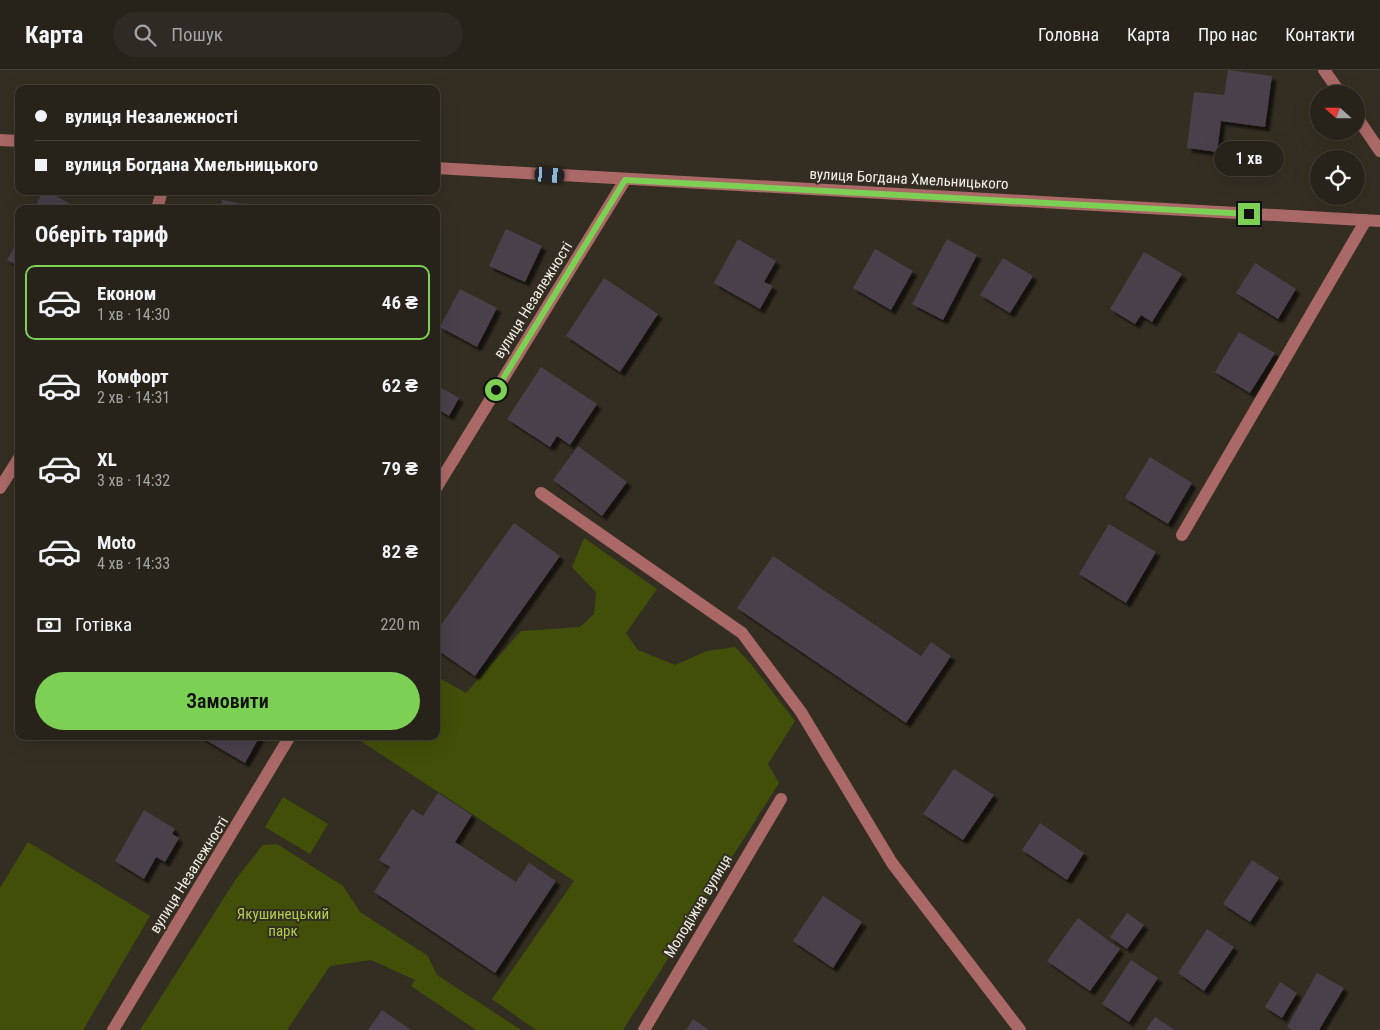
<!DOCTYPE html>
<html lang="uk">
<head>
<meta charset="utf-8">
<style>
	body { margin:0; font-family:"Roboto Condensed",sans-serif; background:#2f2a23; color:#f1f3f6; height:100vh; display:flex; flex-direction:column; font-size:19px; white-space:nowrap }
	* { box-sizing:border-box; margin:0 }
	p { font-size:16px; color:#a4a4a2 }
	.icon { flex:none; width:28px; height:28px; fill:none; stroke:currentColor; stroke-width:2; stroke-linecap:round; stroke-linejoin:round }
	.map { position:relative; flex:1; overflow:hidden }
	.details { position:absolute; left:15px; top:135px; width:425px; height:535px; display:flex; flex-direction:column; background:#27221a; border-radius:10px; box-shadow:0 5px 20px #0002,0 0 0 1px #433f39 }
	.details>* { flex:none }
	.guide { position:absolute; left:15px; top:15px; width:425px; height:110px; border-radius:10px; box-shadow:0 5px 20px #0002,0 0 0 1px #433f39; display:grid; align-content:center; height:110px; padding:0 20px; background:#27221a }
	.needle { width:32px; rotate:291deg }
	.controls { position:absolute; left:1310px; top:15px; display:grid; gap:10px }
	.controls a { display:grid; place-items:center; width:55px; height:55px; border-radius:50%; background:#27221a; box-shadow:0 5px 20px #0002,0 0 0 1px #433f39; font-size:25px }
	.end { position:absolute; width:22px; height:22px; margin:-11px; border:6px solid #7cd155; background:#111; box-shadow:0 0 0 2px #111 }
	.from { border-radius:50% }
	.bubble { position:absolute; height:35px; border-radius:18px; background:#27221a; box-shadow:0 5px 20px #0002,0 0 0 1px #433f39; font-size:16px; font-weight:600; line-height:35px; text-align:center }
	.car { position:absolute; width:15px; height:30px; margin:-15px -8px; border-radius:6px; box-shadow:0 0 4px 1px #0007; background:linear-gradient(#222 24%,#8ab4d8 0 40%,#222 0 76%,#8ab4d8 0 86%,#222 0) }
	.guide b { display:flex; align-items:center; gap:18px; height:48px; font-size:19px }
	.guide b+b { border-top:1px solid #433f39 }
	.guide i { width:12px; height:12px; background:#f1f3f6 }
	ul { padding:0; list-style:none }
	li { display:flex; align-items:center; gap:15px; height:75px; margin:0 10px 8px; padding:0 10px; border:2px solid transparent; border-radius:10px }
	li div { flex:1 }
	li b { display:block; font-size:19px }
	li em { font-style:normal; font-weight:600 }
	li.on { border-color:#7cd155 }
	li>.icon { width:45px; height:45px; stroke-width:1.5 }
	h2 { padding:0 20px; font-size:22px; line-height:60px }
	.pay { display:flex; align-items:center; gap:12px; height:55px; padding:0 20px; font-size:19px }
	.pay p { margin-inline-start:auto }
	.primary-button { display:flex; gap:10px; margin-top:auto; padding:10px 20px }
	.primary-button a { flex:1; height:58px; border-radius:30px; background:#7cd155; color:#111; font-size:20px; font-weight:600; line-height:58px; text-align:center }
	header { display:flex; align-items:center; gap:30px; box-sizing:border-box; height:70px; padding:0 25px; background:#27221a; border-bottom:1px solid #433f39 }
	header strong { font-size:24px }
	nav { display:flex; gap:28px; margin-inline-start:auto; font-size:18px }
	.search { width:350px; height:45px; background:#2f2a23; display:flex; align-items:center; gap:12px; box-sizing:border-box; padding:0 18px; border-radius:28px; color:#a4a4a2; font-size:19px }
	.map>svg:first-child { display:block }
</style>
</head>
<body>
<header>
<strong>Карта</strong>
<div class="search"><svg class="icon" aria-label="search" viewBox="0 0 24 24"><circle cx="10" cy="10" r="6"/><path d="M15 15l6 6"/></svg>Пошук</div>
<nav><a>Головна</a><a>Карта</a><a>Про нас</a><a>Контакти</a></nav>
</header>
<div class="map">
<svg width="1380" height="960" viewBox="0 0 1380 960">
	<defs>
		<filter id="shadow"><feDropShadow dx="4.5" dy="4.5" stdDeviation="1" flood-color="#0009"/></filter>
	</defs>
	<rect width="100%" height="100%" fill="#342e22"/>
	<path fill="#424f09" d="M584 468 657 519 626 563 638 580 675 595 707 581 735 577 751 594 795 651 768 694 779 713 623 960H536L492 929 574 811 353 666H436V606L466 623 521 561 580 557 594 544 596 522 572 497Z
		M283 727 328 754 310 784 265 757Z
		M28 772 150 846 83 960H0V818Z
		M277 774 343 816 360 842 428 886 437 905 521 960H476L411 916 415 910 371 890 330 896 287 960H140L236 809 263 775Z"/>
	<path fill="#4a414c" filter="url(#shadow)" d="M1228 0 1272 6 1265 57 1221 51 1217 82 1187 78 1194 22 1224 25Z
		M43 121H46L80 139H34Z
		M222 130 254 136 253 139H221Z
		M506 159 542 176 525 212 489 196Z
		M19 168V196L7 190Z
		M738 169 776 191 764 212 773 216 760 239 714 213Z
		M947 169 977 185 943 250 912 234Z
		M875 179 913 201 891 240 853 218Z
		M1144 182 1182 204 1152 252 1141 245 1135 254 1110 239Z
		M1003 188 1033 206 1010 243 980 225Z
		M1255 193 1296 219 1278 249 1236 223Z
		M604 208 658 244 620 302 566 266Z
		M460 219 497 238 477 277 440 257Z
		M1239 262 1275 283 1250 323 1215 302Z
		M541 297 597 334 570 375 557 366 550 377 507 349Z
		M436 315 459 328 449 346 436 338Z
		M578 376 627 412 602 446 553 410Z
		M1150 387 1192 413 1168 454 1125 428Z
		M514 453 560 486 475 606 436 579V562Z
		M1109 454 1156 482 1126 533 1079 504Z
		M773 486 921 586 931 572 951 586 906 653 737 538Z
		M199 666H260L245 693Z
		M954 699 994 725 963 770 923 744Z
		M438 723 472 745 455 772 516 812 529 793 556 811 495 903 374 822 390 797 379 790 412 739 423 746Z
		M144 740 175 759 172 764 179 768 165 792 156 787 144 809 115 791Z
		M1040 753 1084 783 1067 810 1022 780Z
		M1252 790 1279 808 1250 852 1223 834Z
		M823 826 862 852 833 898 793 871Z
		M1127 843 1144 855 1127 879 1110 867Z
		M1078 848 1120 879 1090 921 1047 891Z
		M1207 859 1234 877 1204 921 1178 903Z
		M1131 890 1158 908 1129 952 1102 934Z
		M1317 903 1344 918 1319 960H1292L1287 957Z
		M1280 912 1297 923 1282 948 1265 937Z
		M382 940 411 960H368Z
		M1155 947 1175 960H1146Z
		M693 949 709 960H686Z"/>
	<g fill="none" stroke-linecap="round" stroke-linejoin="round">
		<path stroke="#aa6966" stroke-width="12" d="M1324 0 1341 24
			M1356 46 1380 81
			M0 70 19 71
			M436 98 1380 151
			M157 139 162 121
			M0 418 19 388
			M436 418 625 110
			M541 423 742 563 801 642 892 793 1020 960
			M1182 465 1366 150
			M113 960 290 666
			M644 960 781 729"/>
	</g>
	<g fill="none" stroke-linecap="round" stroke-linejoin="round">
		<path stroke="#7cd155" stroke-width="6" d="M496 320 625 110 1249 144"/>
	</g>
	<g text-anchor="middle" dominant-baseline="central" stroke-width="4" stroke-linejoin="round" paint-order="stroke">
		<g font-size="15" fill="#f3f0e8" stroke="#342e22">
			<text transform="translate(909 109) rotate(3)">вулиця Богдана Хмельницького</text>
			<text transform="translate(533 230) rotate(-58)">вулиця Незалежності</text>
			<text transform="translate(189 805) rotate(-58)">вулиця Незалежності</text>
			<text transform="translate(698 836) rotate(-59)">Молодіжна вулиця</text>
		</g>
		<g font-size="15" fill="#b2ce4c" stroke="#342e22">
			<text x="283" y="844">Якушинецький<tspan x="283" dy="17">парк</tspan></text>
		</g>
	</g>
</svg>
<div class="controls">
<a><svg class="needle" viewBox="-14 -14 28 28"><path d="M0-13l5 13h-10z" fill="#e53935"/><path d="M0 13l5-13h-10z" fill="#a4a4a2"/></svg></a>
<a><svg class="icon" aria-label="locate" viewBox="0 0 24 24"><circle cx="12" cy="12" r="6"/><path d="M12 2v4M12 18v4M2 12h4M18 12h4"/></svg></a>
</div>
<i class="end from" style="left:496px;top:320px"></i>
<i class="end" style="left:1249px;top:144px"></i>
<div class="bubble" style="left:1214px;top:71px;width:70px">1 хв</div>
<i class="car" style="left:550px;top:105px;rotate:94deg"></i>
<div class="guide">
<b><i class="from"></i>вулиця Незалежності</b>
<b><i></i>вулиця Богдана Хмельницького</b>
</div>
<section class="details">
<h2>Оберіть тариф</h2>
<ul>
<li class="on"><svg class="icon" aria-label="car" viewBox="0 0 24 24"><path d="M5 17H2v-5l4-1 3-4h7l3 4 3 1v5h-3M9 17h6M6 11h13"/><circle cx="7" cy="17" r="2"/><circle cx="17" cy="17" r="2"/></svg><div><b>Економ</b><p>1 хв · 14:30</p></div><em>46 ₴</em></li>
<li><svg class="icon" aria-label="car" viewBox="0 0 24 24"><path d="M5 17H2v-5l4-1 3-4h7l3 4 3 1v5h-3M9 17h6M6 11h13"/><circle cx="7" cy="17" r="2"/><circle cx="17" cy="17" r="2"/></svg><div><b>Комфорт</b><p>2 хв · 14:31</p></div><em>62 ₴</em></li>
<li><svg class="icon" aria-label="car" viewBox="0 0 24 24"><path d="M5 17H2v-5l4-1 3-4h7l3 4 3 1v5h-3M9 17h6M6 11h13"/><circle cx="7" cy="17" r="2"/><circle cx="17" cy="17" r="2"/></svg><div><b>XL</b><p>3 хв · 14:32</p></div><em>79 ₴</em></li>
<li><svg class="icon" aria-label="car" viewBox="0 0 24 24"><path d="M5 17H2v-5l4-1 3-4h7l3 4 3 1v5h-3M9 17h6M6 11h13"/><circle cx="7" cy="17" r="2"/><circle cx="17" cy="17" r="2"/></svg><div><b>Moto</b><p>4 хв · 14:33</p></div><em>82 ₴</em></li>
</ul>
<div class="pay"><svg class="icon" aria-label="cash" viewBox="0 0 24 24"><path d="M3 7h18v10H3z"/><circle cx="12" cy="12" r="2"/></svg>Готівка<p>220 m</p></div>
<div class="primary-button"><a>Замовити</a></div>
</section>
</div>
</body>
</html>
